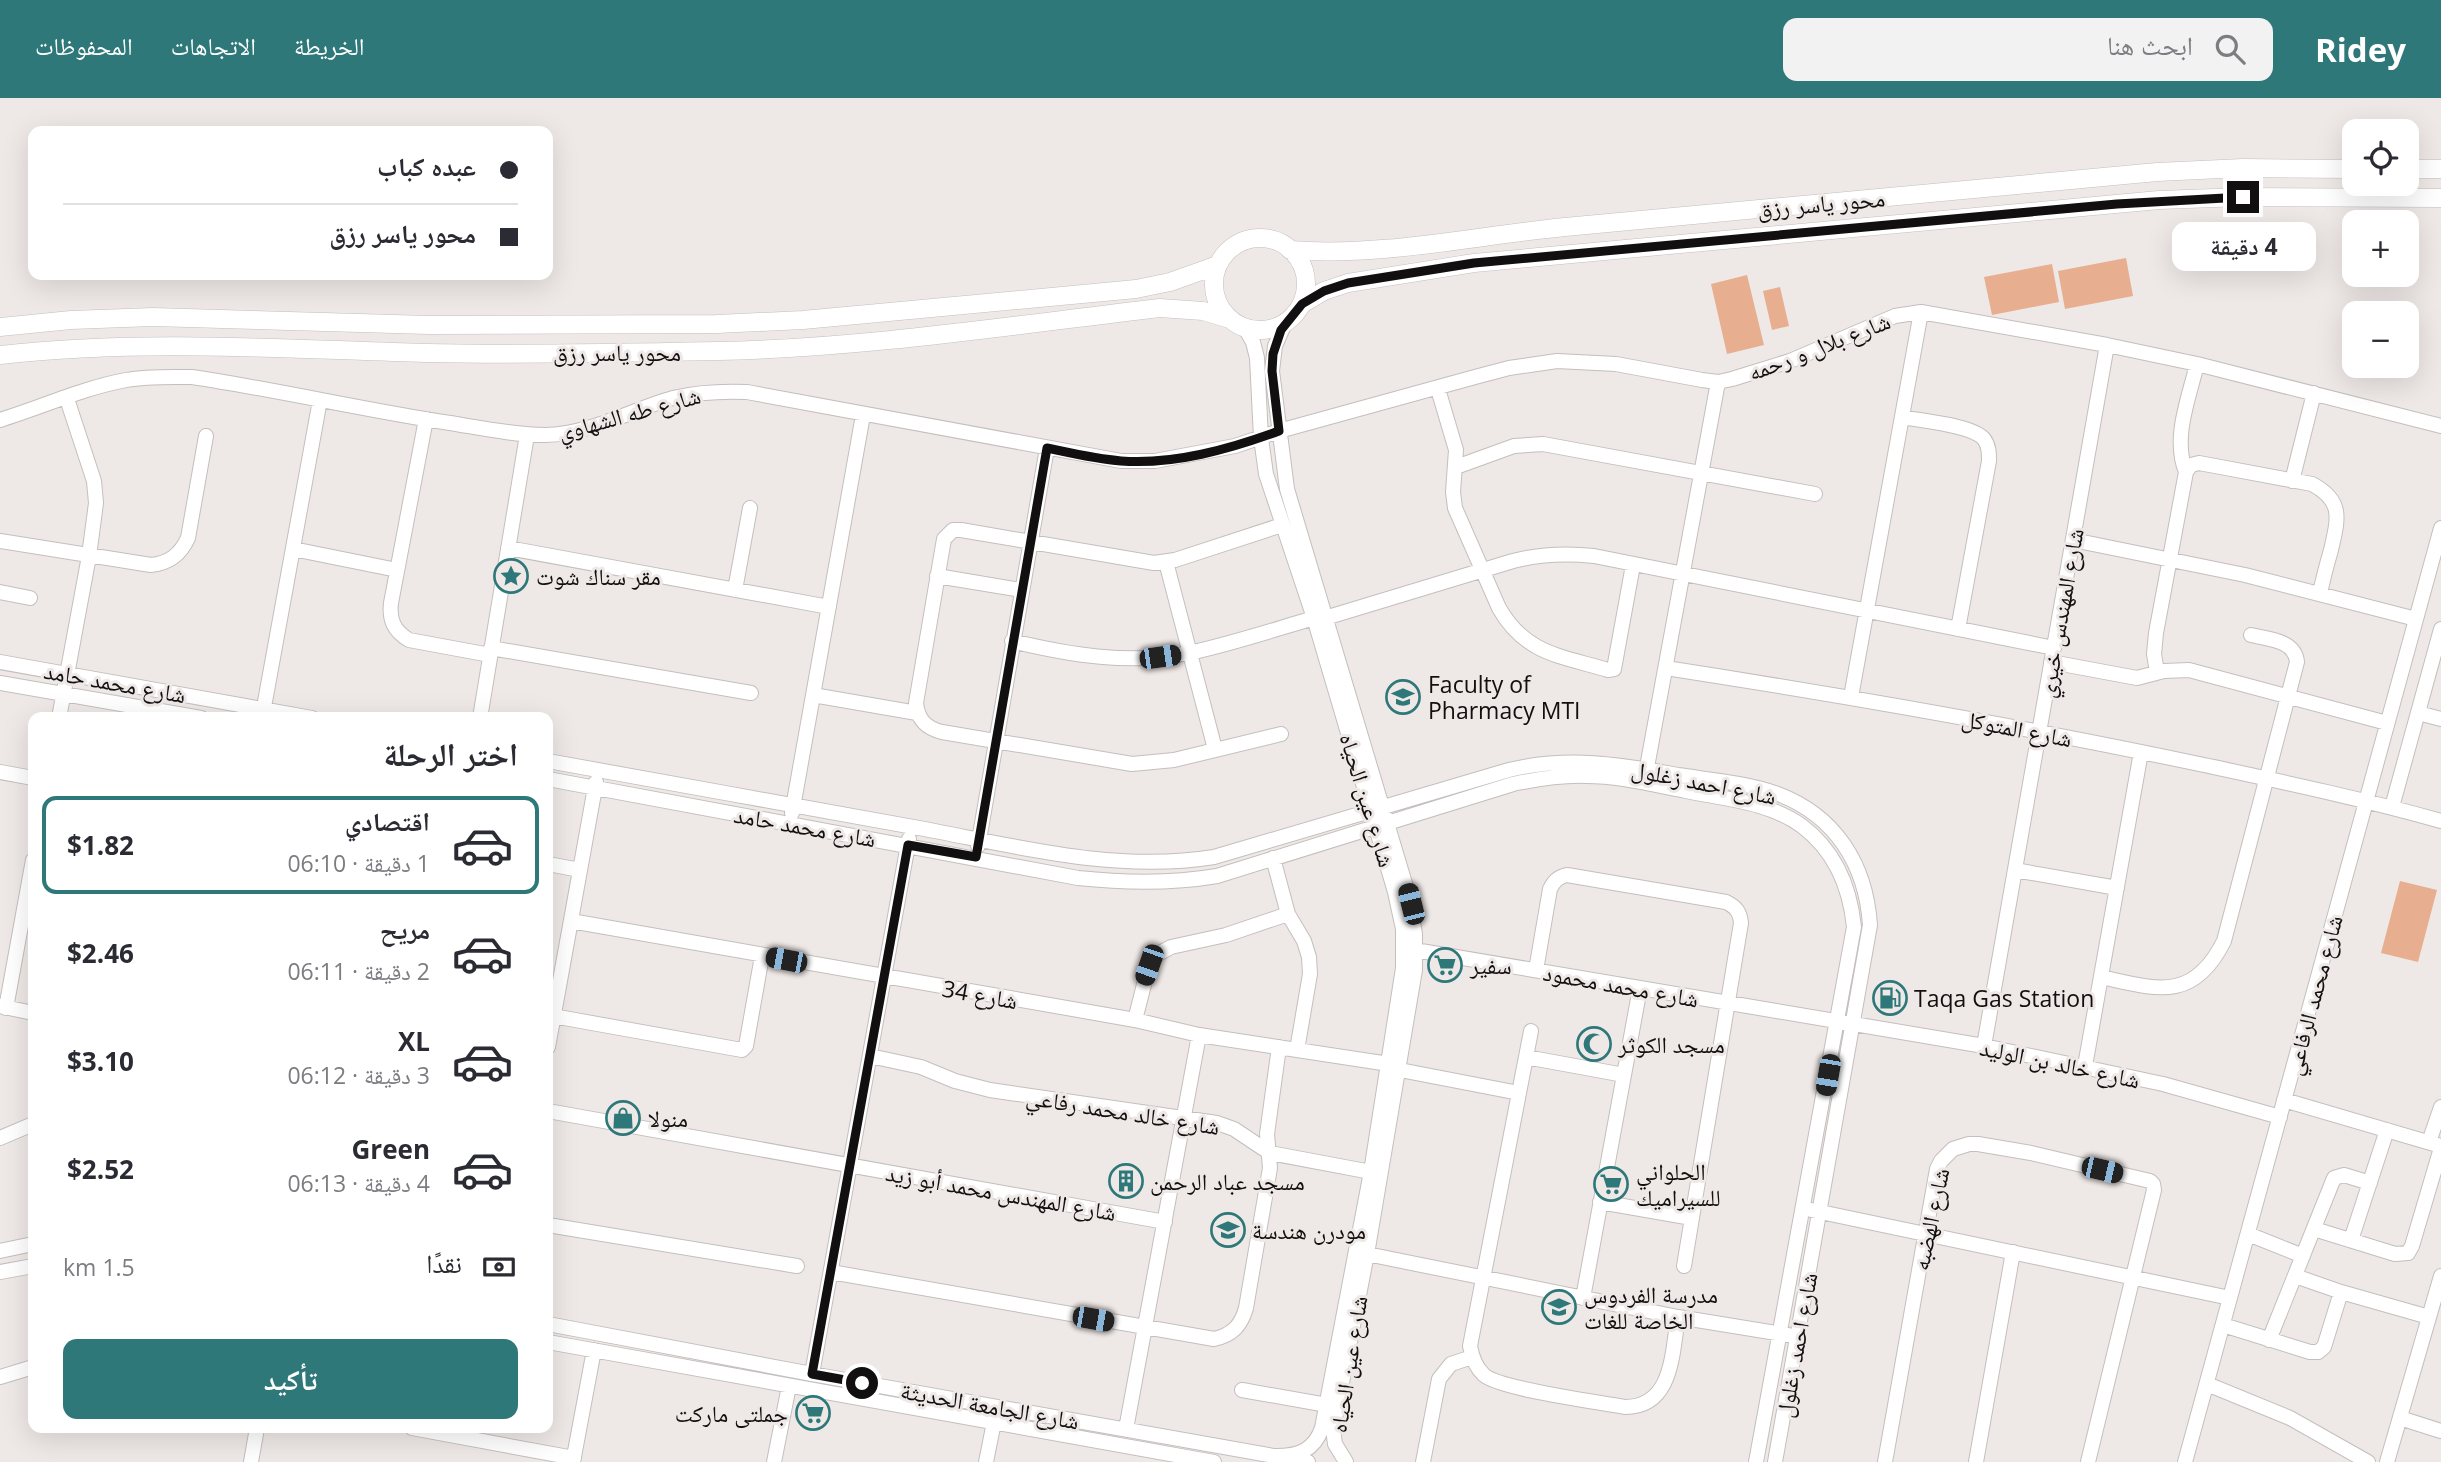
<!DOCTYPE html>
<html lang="ar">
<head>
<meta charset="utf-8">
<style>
	body { margin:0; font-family:"Open Sans","Noto Naskh Arabic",sans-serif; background:#f2f2f3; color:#2b2b33; direction:rtl; height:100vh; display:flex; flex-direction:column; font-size:26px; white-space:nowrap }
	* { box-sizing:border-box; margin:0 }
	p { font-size:23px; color:#7c7c81 }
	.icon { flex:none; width:38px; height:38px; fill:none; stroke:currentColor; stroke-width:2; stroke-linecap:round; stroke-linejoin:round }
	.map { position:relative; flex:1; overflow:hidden; direction:ltr }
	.sheet { position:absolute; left:28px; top:614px; width:525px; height:721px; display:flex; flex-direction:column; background:#fff; border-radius:14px; box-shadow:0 7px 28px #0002; direction:rtl }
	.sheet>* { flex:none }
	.guide { position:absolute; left:28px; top:28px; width:525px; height:154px; border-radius:14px; box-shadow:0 7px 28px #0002; direction:rtl; display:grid; align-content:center; height:154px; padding:0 35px; background:#fff }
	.buttons { position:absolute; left:2342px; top:21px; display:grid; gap:14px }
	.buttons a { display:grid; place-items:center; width:77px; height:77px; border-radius:14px; background:#fff; box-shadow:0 7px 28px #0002; font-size:35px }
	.end { position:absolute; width:32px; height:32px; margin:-16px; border:9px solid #110f0f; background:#fff; box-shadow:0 0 0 4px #fff }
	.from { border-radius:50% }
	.bubble { position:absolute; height:49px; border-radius:14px; background:#fff; box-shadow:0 7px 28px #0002; font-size:23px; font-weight:700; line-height:49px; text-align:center; direction:rtl }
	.car { position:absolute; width:21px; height:42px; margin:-21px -10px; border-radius:9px; box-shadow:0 0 5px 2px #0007; background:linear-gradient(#222 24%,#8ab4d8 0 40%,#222 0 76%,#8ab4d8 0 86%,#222 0) }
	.guide b { display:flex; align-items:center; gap:24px; height:66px; font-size:26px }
	.guide b+b { border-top:2px solid #e1e1e2 }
	.guide i { width:18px; height:18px; background:#2b2b33 }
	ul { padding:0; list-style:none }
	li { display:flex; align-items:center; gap:21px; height:98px; margin:0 14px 10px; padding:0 21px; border:4px solid transparent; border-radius:14px }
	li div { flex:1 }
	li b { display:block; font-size:26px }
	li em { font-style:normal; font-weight:700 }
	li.on { border-color:#2e787a }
	li>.icon { width:63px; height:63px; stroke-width:1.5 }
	h2 { padding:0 35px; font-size:32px; line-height:84px }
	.pay { display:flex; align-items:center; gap:18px; height:77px; padding:0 35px; font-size:26px }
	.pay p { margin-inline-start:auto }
	.button { display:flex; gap:14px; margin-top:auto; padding:14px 35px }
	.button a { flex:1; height:80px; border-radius:14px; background:#2e787a; color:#fff; font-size:28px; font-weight:700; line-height:80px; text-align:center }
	header { display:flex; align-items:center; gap:42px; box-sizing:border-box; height:98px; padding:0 35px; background:#2e787a; color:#fff }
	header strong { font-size:33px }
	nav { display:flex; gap:38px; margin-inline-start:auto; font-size:24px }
	.search { width:490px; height:63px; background:#f2f2f3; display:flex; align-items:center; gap:18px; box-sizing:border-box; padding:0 24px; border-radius:14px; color:#7c7c81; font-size:26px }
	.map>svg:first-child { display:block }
</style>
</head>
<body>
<header>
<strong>Ridey</strong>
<div class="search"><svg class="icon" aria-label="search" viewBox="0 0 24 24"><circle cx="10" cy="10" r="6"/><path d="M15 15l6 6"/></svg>ابحث هنا</div>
<nav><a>الخريطة</a><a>الاتجاهات</a><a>المحفوظات</a></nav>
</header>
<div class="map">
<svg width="2441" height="1364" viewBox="0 0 2441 1364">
	<rect width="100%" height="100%" fill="#eee8e6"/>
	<path fill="#e7ae8f" d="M2126 160 2133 198 2065 211 2058 173Z
		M2052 166 2059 204 1992 217 1984 179Z
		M1747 177 1764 247 1727 256 1711 186Z
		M1780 189 1789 228 1772 232 1763 193Z
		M2400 783 2437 792 2418 864 2381 855Z"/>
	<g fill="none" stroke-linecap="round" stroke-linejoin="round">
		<g stroke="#c4bfbd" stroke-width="16">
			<path id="minor" d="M1285 225 1275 248 1272 273 1287 391 1407 792 1415 836V872L1367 1156 1333 1331 1335 1346 1346 1364
				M1245 230 1253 244 1257 260 1261 340 1266 376 1314 520 1395 794 1403 831V870L1371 1074 1322 1330C1314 1353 1298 1358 1276 1358
				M1438 291 1456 352 1453 394 1455 410 1499 510C1525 556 1561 558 1608 572L1614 571 1633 467
				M1902 319C1921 323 1972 327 1984 341 1989 348 1989 355 1989 363L1958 531
				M426 321 391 505C389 522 394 533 409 542L490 557
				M0 322C42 309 83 290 126 282 148 278 170 279 192 279 279 292 364 312 450 325 481 330 514 337 545 337 591 336 631 312 673 300 698 294 722 293 747 294L1121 363H1155L1235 348 1279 333 1475 279 1509 270 1557 263 1616 266 1702 282 1718 284 1732 281 1790 263 1895 218 1921 214 2107 247 2197 266 2441 328
				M1456 369 1514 348 1543 346 1815 396
				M2186 374C2172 340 2189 300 2197 266
				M2292 383 2314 295
				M2073 442 2245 477 2416 521
				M0 443 151 467C169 465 180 457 188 440L206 338
				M508 450 829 509
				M293 451 397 472
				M1166 464 1215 651
				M937 478 1021 492
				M735 492 750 410
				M0 494 30 500
				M1325 520 1513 463C1540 456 1566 455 1594 458L2054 550
				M1012 543C1070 557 1130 567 1189 555 1231 546 1273 532 1314 520
				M491 550 751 595
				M0 564 312 620
				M2051 564 2137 580 2164 573 2189 572 2387 625
				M1666 570C1846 598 2025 629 2204 667 2283 684 2363 701 2441 723
				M2157 574 2154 556 2156 535 2186 374 2191 367 2199 365 2312 386C2344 403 2338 421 2331 452 2327 466 2323 481 2320 495
				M0 585 201 620
				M813 597 917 615
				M1851 599 1921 214
				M2418 615 2441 621
				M59 620 89 458 96 405 94 383 67 301
				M262 620 320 302
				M480 620 527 337
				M1281 636 1174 662 1132 666 942 634C926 630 918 622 916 605L944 441 953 432H961L1154 465 1175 462 1282 427
				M548 663C672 685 795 708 919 730 1016 748 1115 775 1214 759L1509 672C1567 658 1620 666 1678 677 1711 682 1747 685 1778 696 1836 718 1866 767 1870 827L1775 1364
				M0 674 33 680
				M1645 680 1718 284
				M548 681 1078 780C1126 785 1170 786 1217 778L1513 686C1537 681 1561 677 1586 678 1620 678 1654 687 1686 693 1725 701 1769 704 1802 728 1835 753 1850 789 1854 829L1756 1364
				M2392 709 2441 531
				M792 715 863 317
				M978 748 1047 350
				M1273 760 1288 816 1304 843 1309 859 1310 876 1297 952
				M548 766 580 772
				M2015 772 2117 790
				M571 823 1135 922 1199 937 1389 966
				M1409 851 1984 948 2163 986 2280 1019
				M1536 872 1550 791C1554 783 1558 779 1567 777L1726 804C1736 809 1740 814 1741 825L1684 1168
				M2101 879C2156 891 2193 905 2224 843L2297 564C2295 542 2268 541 2251 537
				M0 908 33 915
				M6 910 33 762
				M553 918 742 952 746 948 762 858
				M1135 922 1149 867 1158 856 1171 849 1226 837 1288 816
				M1531 933 1470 1248C1472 1259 1475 1269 1484 1277 1499 1291 1599 1304 1625 1309 1673 1309 1672 1255 1678 1219
				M1984 948 2107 247
				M548 949 596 684
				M870 958 921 969 955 983 990 992 1217 1025 1234 1031 1270 1055 1371 1074
				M1526 959 1624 977
				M2085 968 2141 654
				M1400 972 1519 995
				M2284 1002 2441 1048
				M548 1013 1165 1124
				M0 1040 33 1026
				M2429 1044 2441 1009
				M1600 1104 1692 1120
				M1811 1112 2230 1200
				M548 1127 797 1168
				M2314 1131 2395 1156 2408 1155 2412 1148 2441 1050
				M2248 1136 2303 1158
				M2351 1142 2387 1032
				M0 1153 33 1146
				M1367 1156 1678 1219 1788 1237
				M0 1174 33 1168
				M831 1174 1214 1241C1232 1237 1241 1228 1246 1210L1270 1070 1267 1036 1279 949
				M2295 1178 2341 1194 2429 1219
				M1583 1200 1640 890
				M548 1226 812 1276 1308 1364
				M2223 1227 2310 1254H2318L2324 1249 2341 1194
				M2269 1242 2334 1080 2344 1077 2370 1085
				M548 1244 1214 1364
				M812 1276 909 741
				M0 1279 33 1269
				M2207 1286 2290 1320 2368 1364
				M1242 1292 1327 1307
				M2400 1320 2441 1333
				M412 1330 574 1360
				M1126 1331 1199 937
				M251 1364 257 1330
				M573 1364 594 1252
				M774 1364 789 1288
				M986 1364 994 1324
				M1423 1364 1439 1281 1451 1266 1472 1259
				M1885 1364 1937 1071 1941 1063 1953 1051 1969 1046H1978L2031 1055 2150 1083 2153 1086 2154 1092 2088 1364
				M1976 1364 2013 1154
				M2185 1364 2441 430
				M2387 1364 2441 1178"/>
		</g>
		<g stroke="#c4bfbd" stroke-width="19">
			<path id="major" d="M2406 71H2441
				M1214 186a46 46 0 1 1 92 0a46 46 0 1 1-92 0Z
				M1290 152C1382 159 1473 138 1565 129 1762 111 1959 91 2157 74L2243 70 2354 71
				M1302 206 1324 193 1348 185 1474 165 2159 102 2243 99 2441 100
				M0 229 71 222 153 219 429 227 717 226 803 222 1136 191 1170 184 1218 167
				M0 257C142 241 284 251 426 255 523 257 621 255 718 253 866 250 1013 227 1160 210L1203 213 1230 221"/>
		</g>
		<use href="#minor" stroke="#fff" stroke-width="14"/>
		<use href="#major" stroke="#fff" stroke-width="18"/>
	</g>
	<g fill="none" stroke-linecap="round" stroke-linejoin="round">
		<path stroke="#110f0f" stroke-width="9" d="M862 1285 812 1276 908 747 976 759 1047 350C1071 355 1096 361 1121 363 1174 367 1230 351 1279 333L1272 273 1273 256 1281 232 1302 206 1324 193 1348 185 1474 165 2117 106 2243 99"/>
	</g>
	<defs>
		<g id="sight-ring" transform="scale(1.75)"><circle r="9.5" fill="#eee8e6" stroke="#2e787a" stroke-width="1.5"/><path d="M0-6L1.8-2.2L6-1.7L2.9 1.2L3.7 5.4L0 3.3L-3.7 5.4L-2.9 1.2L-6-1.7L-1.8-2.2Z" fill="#2e787a"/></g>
		<g id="university-ring" transform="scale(1.75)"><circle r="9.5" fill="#eee8e6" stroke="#2e787a" stroke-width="1.5"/><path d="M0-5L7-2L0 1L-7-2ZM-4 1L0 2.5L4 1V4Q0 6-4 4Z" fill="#2e787a"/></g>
		<g id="supermarket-ring" transform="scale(1.75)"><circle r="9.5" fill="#eee8e6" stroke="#2e787a" stroke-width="1.5"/><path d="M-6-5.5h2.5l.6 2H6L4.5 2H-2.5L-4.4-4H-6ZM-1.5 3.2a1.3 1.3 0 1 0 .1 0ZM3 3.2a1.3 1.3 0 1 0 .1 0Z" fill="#2e787a"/></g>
		<g id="fuel-ring" transform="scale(1.75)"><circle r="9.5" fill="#eee8e6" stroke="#2e787a" stroke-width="1.5"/><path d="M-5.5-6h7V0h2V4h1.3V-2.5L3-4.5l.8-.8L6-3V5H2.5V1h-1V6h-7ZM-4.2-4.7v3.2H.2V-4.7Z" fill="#2e787a"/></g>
		<g id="mosque-ring" transform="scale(1.75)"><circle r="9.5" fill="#eee8e6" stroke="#2e787a" stroke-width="1.5"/><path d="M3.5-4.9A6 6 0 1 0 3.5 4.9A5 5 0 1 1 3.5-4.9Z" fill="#2e787a"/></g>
		<g id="shop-ring" transform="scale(1.75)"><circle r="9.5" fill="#eee8e6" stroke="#2e787a" stroke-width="1.5"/><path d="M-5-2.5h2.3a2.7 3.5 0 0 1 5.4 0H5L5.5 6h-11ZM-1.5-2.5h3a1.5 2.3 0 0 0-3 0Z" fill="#2e787a"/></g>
		<g id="building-ring" transform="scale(1.75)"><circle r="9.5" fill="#eee8e6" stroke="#2e787a" stroke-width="1.5"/><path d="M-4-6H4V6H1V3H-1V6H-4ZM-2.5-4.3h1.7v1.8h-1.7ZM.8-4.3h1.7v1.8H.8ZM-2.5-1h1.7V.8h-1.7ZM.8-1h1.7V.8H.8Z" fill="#2e787a"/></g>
		<g id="school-ring" transform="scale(1.75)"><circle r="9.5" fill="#eee8e6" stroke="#2e787a" stroke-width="1.5"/><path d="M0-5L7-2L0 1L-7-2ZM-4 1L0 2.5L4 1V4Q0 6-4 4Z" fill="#2e787a"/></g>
	</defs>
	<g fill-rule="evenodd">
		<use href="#sight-ring" x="511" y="478"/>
		<use href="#university-ring" x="1403" y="599"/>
		<use href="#supermarket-ring" x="1445" y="867"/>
		<use href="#fuel-ring" x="1890" y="900"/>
		<use href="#mosque-ring" x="1594" y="946"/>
		<use href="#shop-ring" x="623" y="1020"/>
		<use href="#building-ring" x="1126" y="1083"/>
		<use href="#supermarket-ring" x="1611" y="1086"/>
		<use href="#university-ring" x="1228" y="1132"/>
		<use href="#school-ring" x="1559" y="1209"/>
		<use href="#supermarket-ring" x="813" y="1315"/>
	</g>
	<g text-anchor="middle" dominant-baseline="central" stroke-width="6" stroke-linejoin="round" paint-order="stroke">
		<g font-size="23" fill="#110f0f" stroke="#eee8e6">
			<text transform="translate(1821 105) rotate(-5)">محور ياسر رزق</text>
			<text transform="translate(1819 248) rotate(-21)">شارع بلال و رحمه</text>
			<text x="617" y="254">محور ياسر رزق</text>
			<text transform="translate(629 315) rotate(-15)">شارع طه الشهاوي</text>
			<text transform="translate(2060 515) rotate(-80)">شارع المهندس خيري</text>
			<text transform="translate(115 584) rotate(10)">شارع محمد حامد</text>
			<text transform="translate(2017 630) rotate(11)">شارع المتوكل</text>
			<text transform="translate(1704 684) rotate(11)">شارع احمد زغلول</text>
			<text transform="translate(1368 702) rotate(73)">شارع عين الحياه</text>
			<text transform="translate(805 728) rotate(10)">شارع محمد حامد</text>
			<text transform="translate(1621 887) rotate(10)">شارع محمد محمود</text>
			<text transform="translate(980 896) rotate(10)">شارع 34</text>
			<text transform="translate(2313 897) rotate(-75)">شارع محمد الرفاعي</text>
			<text transform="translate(2060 965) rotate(12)">شارع خالد بن الوليد</text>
			<text transform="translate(1123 1013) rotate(9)">شارع خالد محمد رفاعي</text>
			<text transform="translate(1001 1094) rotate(10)">شارع المهندس محمد أبو زيد</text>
			<text transform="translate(1930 1121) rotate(-78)">شارع الهضبه</text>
			<text transform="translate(1796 1247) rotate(-80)">شارع احمد زغلول</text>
			<text transform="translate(1348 1266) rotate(-81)">شارع عين الحياه</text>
			<text transform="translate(990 1307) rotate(10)">شارع الجامعة الحديثة</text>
		</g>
		<g font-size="23" fill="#110f0f" stroke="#eee8e6" text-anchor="start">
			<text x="536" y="478">مقر سناك شوت</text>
			<text x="1428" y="586">Faculty of<tspan x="1428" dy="26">Pharmacy MTI</tspan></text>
			<text x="1470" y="867">سفير</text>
			<text x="1914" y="900">Taqa Gas Station</text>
			<text x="1618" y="946">مسجد الكوثر</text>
			<text x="648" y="1020">منولا</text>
			<text x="1636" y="1073">الحلواني<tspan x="1636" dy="26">للسيراميك</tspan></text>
			<text x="1150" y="1083">مسجد عباد الرحمن</text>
			<text x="1252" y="1132">مودرن هندسة</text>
			<text x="1584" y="1196">مدرسة الفردوس<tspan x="1584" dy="26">الخاصة للغات</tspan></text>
			<text x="788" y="1315" text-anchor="end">جملتى ماركت</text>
		</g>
	</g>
</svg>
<div class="buttons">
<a><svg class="icon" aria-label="locate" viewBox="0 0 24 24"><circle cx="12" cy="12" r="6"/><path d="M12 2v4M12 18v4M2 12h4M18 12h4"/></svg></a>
<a>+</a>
<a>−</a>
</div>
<i class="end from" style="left:862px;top:1285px"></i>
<i class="end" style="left:2243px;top:99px"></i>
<div class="bubble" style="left:2172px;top:124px;width:144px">4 دقيقة</div>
<i class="car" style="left:1160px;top:559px;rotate:82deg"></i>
<i class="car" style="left:1411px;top:806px;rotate:346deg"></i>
<i class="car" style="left:786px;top:862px;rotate:281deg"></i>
<i class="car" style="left:1149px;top:867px;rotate:199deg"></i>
<i class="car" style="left:1828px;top:977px;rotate:190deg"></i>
<i class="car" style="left:2102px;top:1072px;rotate:103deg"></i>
<i class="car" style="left:1093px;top:1221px;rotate:100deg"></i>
<div class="guide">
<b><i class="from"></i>عبده كباب</b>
<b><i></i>محور ياسر رزق</b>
</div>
<section class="sheet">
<h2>اختر الرحلة</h2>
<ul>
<li class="on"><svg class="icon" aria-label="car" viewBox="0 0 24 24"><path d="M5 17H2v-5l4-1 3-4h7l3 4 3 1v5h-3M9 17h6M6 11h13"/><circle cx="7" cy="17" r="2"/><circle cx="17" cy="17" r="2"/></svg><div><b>اقتصادي</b><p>1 دقيقة · 06:10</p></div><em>$1.82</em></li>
<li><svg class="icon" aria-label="car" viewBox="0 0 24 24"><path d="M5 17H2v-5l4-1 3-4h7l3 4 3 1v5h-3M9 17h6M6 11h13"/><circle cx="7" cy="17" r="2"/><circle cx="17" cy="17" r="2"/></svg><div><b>مريح</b><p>2 دقيقة · 06:11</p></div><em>$2.46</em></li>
<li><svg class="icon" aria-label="car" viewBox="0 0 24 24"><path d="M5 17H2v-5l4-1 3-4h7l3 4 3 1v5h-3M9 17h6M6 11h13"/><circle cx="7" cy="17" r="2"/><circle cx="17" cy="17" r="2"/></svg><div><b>XL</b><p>3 دقيقة · 06:12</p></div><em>$3.10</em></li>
<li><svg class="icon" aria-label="car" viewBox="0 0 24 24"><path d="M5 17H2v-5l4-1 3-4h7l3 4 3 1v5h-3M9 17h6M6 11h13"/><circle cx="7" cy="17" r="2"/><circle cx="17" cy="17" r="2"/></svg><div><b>Green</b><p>4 دقيقة · 06:13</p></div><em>$2.52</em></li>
</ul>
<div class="pay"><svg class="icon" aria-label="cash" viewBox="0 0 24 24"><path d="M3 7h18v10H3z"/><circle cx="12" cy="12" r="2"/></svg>نقدًا<p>1.5 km</p></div>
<div class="button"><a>تأكيد</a></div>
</section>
</div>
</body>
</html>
